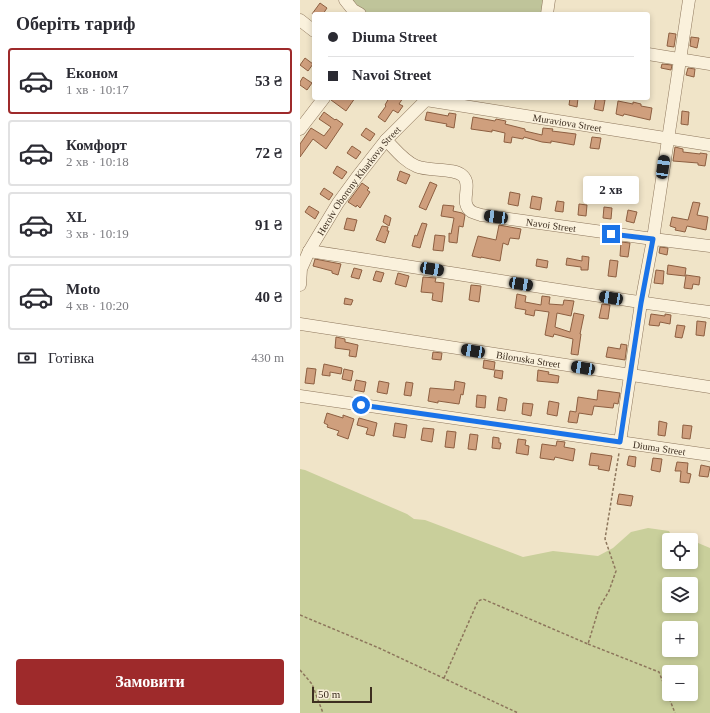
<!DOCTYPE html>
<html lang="uk">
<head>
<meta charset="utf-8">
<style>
	body { margin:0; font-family:Georgia,serif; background:#f2f2f3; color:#2b2b33; height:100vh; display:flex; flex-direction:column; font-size:15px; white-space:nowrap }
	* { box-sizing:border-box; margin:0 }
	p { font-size:13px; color:#7c7c81 }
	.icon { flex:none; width:22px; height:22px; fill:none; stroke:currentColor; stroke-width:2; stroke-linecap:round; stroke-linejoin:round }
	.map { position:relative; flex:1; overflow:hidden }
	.drawer { display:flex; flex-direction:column; background:#fff; width:300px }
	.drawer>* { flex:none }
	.hud { position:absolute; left:12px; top:12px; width:338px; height:88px; border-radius:4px; box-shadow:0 2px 6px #0003; display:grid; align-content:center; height:88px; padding:0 16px; background:#fff }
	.buttons { position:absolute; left:362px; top:533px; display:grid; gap:8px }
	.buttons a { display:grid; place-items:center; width:36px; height:36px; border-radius:4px; background:#fff; box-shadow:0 2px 6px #0003; font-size:20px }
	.scale { position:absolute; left:12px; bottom:10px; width:60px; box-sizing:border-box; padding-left:4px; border:2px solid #3d2e20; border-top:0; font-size:11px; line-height:14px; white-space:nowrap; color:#3d2e20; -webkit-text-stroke:3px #f7eed8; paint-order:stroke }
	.end { position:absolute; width:18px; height:18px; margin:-9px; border:5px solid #1a73e8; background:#fff; box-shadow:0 0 0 2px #fff }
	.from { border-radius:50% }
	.bubble { position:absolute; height:28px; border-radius:4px; background:#fff; box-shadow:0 2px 6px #0003; font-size:13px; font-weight:800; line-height:28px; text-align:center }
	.car { position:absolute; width:12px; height:24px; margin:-12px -6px; border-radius:5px; box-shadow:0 0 3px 1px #0007; background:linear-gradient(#222 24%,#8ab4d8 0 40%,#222 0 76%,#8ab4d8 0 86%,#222 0) }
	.hud b { display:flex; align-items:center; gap:14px; height:38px; font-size:15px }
	.hud b+b { border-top:1px solid #e1e1e2 }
	.hud i { width:10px; height:10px; background:#2b2b33 }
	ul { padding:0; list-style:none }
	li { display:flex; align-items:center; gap:12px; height:66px; margin:0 8px 6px; padding:0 8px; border:2px solid #e1e1e2; border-radius:4px }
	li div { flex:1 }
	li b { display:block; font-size:15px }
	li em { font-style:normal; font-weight:800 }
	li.active { border-color:#9e2a2b }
	li>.icon { width:36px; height:36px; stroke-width:1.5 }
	h2 { padding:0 16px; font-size:18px; line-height:48px }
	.pay { display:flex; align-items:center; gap:10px; height:44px; padding:0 16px; font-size:15px }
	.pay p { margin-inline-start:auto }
	.primary-button { display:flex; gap:8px; margin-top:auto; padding:8px 16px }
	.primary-button a { flex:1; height:46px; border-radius:4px; background:#9e2a2b; color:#fff; font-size:16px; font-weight:800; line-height:46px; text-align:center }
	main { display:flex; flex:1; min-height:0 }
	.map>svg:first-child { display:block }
</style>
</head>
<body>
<main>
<section class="drawer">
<h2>Оберіть тариф</h2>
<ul>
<li class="active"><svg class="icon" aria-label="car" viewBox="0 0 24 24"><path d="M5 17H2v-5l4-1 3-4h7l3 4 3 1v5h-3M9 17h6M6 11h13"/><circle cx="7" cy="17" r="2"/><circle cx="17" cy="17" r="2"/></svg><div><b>Економ</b><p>1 хв · 10:17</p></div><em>53 ₴</em></li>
<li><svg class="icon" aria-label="car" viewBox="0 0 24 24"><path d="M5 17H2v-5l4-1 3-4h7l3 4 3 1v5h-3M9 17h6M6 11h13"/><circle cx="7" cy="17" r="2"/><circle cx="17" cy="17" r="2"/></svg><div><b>Комфорт</b><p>2 хв · 10:18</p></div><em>72 ₴</em></li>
<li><svg class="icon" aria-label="car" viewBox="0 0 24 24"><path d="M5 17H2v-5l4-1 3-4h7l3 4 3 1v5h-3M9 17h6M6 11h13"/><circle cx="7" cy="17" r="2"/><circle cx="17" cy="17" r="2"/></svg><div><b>XL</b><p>3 хв · 10:19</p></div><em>91 ₴</em></li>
<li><svg class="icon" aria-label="car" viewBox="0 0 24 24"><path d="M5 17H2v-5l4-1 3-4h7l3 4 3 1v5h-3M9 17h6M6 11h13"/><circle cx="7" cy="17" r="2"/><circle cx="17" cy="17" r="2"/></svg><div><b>Moto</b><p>4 хв · 10:20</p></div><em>40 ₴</em></li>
</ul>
<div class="pay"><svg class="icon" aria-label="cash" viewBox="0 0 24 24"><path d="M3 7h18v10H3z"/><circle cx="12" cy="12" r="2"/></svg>Готівка<p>430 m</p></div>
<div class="primary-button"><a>Замовити</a></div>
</section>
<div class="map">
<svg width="410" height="713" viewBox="0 0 410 713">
	<rect width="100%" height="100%" fill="#f0e4c8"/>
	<path fill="#c9cf9b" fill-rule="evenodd" d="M0 469 5 470 107 514 114 519 125 520 223 557 253 551 298 556 313 548 331 532 348 528 369 531 373 539 391 540H369V562H391V540L410 548V713H0ZM369 584H391V606H369ZM369 628H391V650H369ZM369 672H391V694H369Z"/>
	<path fill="#bfc49a" d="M45 0H250L248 14H60Z"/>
	<path fill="#cf9f7d" stroke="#8d5f41" d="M20 3 27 8 23 14H12Z
		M369 33 376 34 374 47 367 46Z
		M391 37 399 38 397 48 390 46Z
		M5 58 13 64 8 71 0 65Z
		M362 64 372 65 371 70 361 68Z
		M388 68 395 69 394 77 386 75Z
		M3 77 12 83 7 90 0 85V82Z
		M31 98H55L46 111 31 100Z
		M89 98H103L99 104 103 106 98 113 93 110 85 122 78 117 86 106 85 105Z
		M270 98H278L277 107 269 105Z
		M296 98 305 100 303 111 294 109Z
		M318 101 333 104V102L341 104V106L352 108 350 120 324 114 323 116 316 114Z
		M382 111 389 112 388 125 381 124Z
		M24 112 35 120 36 119 43 124 26 149 13 139 0 157V144L11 128 24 136 31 127 19 119Z
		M127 112 148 116 149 113 156 114 154 128 146 126 147 124 125 120Z
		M173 117 195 121 196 119 206 121 205 124 225 129V131L242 135 243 128 253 129 252 131 276 134 274 145 251 141V143L242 142 224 137 223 139 212 137 211 143 204 142 205 133 192 130V132L171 129Z
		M66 128 75 134 70 141 61 135Z
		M292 137 301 138 299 149 290 148Z
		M52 146 61 152 56 159 47 153Z
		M375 147 383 149V152L400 154V153L407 154 405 166 398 165V163L373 161Z
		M37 166 47 172 42 179 33 173Z
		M100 171 110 175 106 184 97 180Z
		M130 182 137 185 126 210 119 207Z
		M62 183 69 188 67 190 70 192 60 208 57 205 56 207 48 202Z
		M24 188 33 194 29 200 20 194Z
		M210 192 220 194 218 206 208 204Z
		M232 196 242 198 240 210 230 208Z
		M257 201 264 202 263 212 255 211Z
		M393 202 400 203 397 215 408 217 406 230 387 226 385 232 375 230 376 228 370 226 372 217 388 220Z
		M279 204 287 205 286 216 278 215Z
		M143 205 154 206 153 211 162 213 165 215 163 227 159 226 157 243 149 242V233L151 234 154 218 141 216Z
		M9 206 19 212 15 219 5 212Z
		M304 207 312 208 311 219 303 218Z
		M328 210 337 212 334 223 326 221Z
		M85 215 91 218 89 226 83 222Z
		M47 218 57 220 54 231 44 229Z
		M122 223 127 224 120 248 112 246 115 235 117 236Z
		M199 225 221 229 219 239 210 238 208 245 203 243 200 261 181 257V258L172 256 178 236 196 240Z
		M82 226 88 227 87 231H89L85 243 76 240Z
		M135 235 145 236 143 251 133 250Z
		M321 242 330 243 328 257 320 256Z
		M360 247 368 248 367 255 359 253Z
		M282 256 289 257 288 270H281V267L266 265 267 258 282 261Z
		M15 259 41 264 38 275 32 273V271L13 266Z
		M237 259 248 261 247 268 236 266Z
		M310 260 318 261 316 277 308 276Z
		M368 265 386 268 385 276 367 274Z
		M54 268 62 270 59 279 51 277Z
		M356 270 364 271 363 284 354 283Z
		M76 271 84 273 81 282 73 280Z
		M98 273 109 276 106 287 95 284Z
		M386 275 400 277 399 285 393 284 392 289 384 288Z
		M123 277 136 278 135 282 144 283 142 302 132 300 133 293 121 292Z
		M171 285 181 286 179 302 169 300Z
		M217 294 226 296 225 302 241 305 242 296 250 297 249 304 263 305 264 300 274 301 271 316 257 313 255 327 270 332 274 313 284 315 280 334H281L278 355 271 354 273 339 254 334 253 337 245 335 249 312 235 310 234 316 225 314 226 310 215 308Z
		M45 298 53 300 51 305 44 304Z
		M302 304 310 305 308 319 299 318Z
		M351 314 365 316V314L371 315 370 324 360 322 359 326 349 325Z
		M397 321 406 322 404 336 396 335Z
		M377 325 385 326 382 338 375 337Z
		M36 337 45 339V342L58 345 56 357 49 356 50 350 35 348Z
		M321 344 327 345 325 360 306 357 308 347 320 349Z
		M133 352 142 353 141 360 132 359Z
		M184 360 195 362 194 370 183 368Z
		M24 364 42 368 41 374 30 372V376L22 375Z
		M7 368 16 369 14 384 5 383Z
		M44 369 53 371 51 381 42 379Z
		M195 370 203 371 202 379 194 377Z
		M238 370 249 372 248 374 259 376 258 383 237 381Z
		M56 380 66 382 64 392 54 390Z
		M79 381 89 383 87 394 77 392Z
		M155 381 165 383 163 395 161 394 159 404 138 401V403L128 401 130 388 154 390Z
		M106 382 113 383 111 396 104 395Z
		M298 390 320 393 318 404 314 403 313 408 294 406 292 415 279 413 277 423 268 422 270 411 276 412 278 397 297 400Z
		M177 395 186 396 185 408 176 407Z
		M199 397 207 399 205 411 197 410Z
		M249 401 259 403 257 416 247 414Z
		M223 403 233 404 231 416 222 414Z
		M27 413 43 418V415L54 419 48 439 37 435 39 431 27 427 28 425 24 423Z
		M59 418 77 423 74 436 66 434 68 428 57 425Z
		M359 421 367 423 365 436 358 435Z
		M95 423 107 425 105 438 93 436Z
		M383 425 392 426 390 439 382 438Z
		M123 428 134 429 132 442 121 440Z
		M147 431 156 432 154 448 145 447Z
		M170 434 178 435 176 450 168 449Z
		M193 437 199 438V443H201L200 449 192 448Z
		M218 439 226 440 225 445 229 446 228 455 216 453Z
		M257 441 265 442 264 447 275 449 273 461 255 457 254 460 240 458 242 444 256 446Z
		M291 453 312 456 309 471 298 469 299 466 289 465Z
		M329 456 336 457 335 467 327 465Z
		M353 458 362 459 360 472 351 470Z
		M377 462 388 463 387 473 391 474 389 483 380 482 381 471H375Z
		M401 465 410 467 408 477 399 476Z
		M319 494 333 496 331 506 317 504Z"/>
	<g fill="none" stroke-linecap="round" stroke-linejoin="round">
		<g stroke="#8d765c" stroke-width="13">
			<g id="minor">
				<path d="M45 0 53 10 60 14"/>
				<path d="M247 14 249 0"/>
				<path d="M0 20 14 31"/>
				<path d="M348 54 410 64"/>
				<path id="s1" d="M126 100 410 145"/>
				<path d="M0 129 24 98"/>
				<path id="s2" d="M86 140C95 149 104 161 116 166 129 172 154 167 163 176 173 186 158 203 172 212 174 213 178 214 181 215L353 239 410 246"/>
				<path d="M9 251C142 271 276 294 410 312"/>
				<path id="s3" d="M0 285 1 269 9 251 38 203 57 177 86 140 126 100"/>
				<path id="s4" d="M0 324 410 387"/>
				<path id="s5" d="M0 396 410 455"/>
				<path d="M320 442 341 303 353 239 389 0"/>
			</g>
		</g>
		<path stroke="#8d765c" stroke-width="1.5" stroke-dasharray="3 2" stroke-linecap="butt" d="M0 615 79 648 218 713
			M288 644 359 672 375 713
			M0 670 12 684 23 713
			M144 678 178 601 183 599 288 644 299 608 309 591 316 571 305 539 319 453"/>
		<use href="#minor" stroke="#faf1dc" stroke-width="12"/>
	</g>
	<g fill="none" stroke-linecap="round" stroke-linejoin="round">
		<path stroke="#1a73e8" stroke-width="5" d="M61 405 320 442 341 303 353 239 311 234"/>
	</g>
	<g text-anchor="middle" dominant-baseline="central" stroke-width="3" stroke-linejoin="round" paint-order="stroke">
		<g font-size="10" fill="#3d2e20" stroke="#f7eed8">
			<text stroke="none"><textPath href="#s1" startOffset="143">Muraviova Street</textPath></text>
			<text stroke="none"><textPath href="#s3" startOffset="122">Heroiv Oborony Kharkova Street</textPath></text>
			<text stroke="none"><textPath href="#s2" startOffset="208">Navoi Street</textPath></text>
			<text stroke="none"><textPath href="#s4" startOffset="231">Biloruska Street</textPath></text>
			<text stroke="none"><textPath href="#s5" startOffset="363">Diuma Street</textPath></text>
		</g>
	</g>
</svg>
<div class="buttons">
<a><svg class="icon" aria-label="locate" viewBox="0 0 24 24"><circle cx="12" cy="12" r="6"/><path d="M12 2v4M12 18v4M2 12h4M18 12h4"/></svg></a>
<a><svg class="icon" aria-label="layers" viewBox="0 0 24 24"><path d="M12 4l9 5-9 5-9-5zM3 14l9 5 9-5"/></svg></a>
<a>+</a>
<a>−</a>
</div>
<div class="scale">50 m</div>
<i class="end from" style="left:61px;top:405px"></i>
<i class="end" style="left:311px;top:234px"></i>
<div class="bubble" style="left:283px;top:176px;width:56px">2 хв</div>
<i class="car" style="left:363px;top:167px;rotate:8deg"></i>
<i class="car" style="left:196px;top:217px;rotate:278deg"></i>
<i class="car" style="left:132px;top:269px;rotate:100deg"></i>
<i class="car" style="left:221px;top:284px;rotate:99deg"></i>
<i class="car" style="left:311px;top:298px;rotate:279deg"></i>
<i class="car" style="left:173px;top:351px;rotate:279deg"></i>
<i class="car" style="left:283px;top:368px;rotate:279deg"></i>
<div class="hud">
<b><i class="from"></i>Diuma Street</b>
<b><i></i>Navoi Street</b>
</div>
</div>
</main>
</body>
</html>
